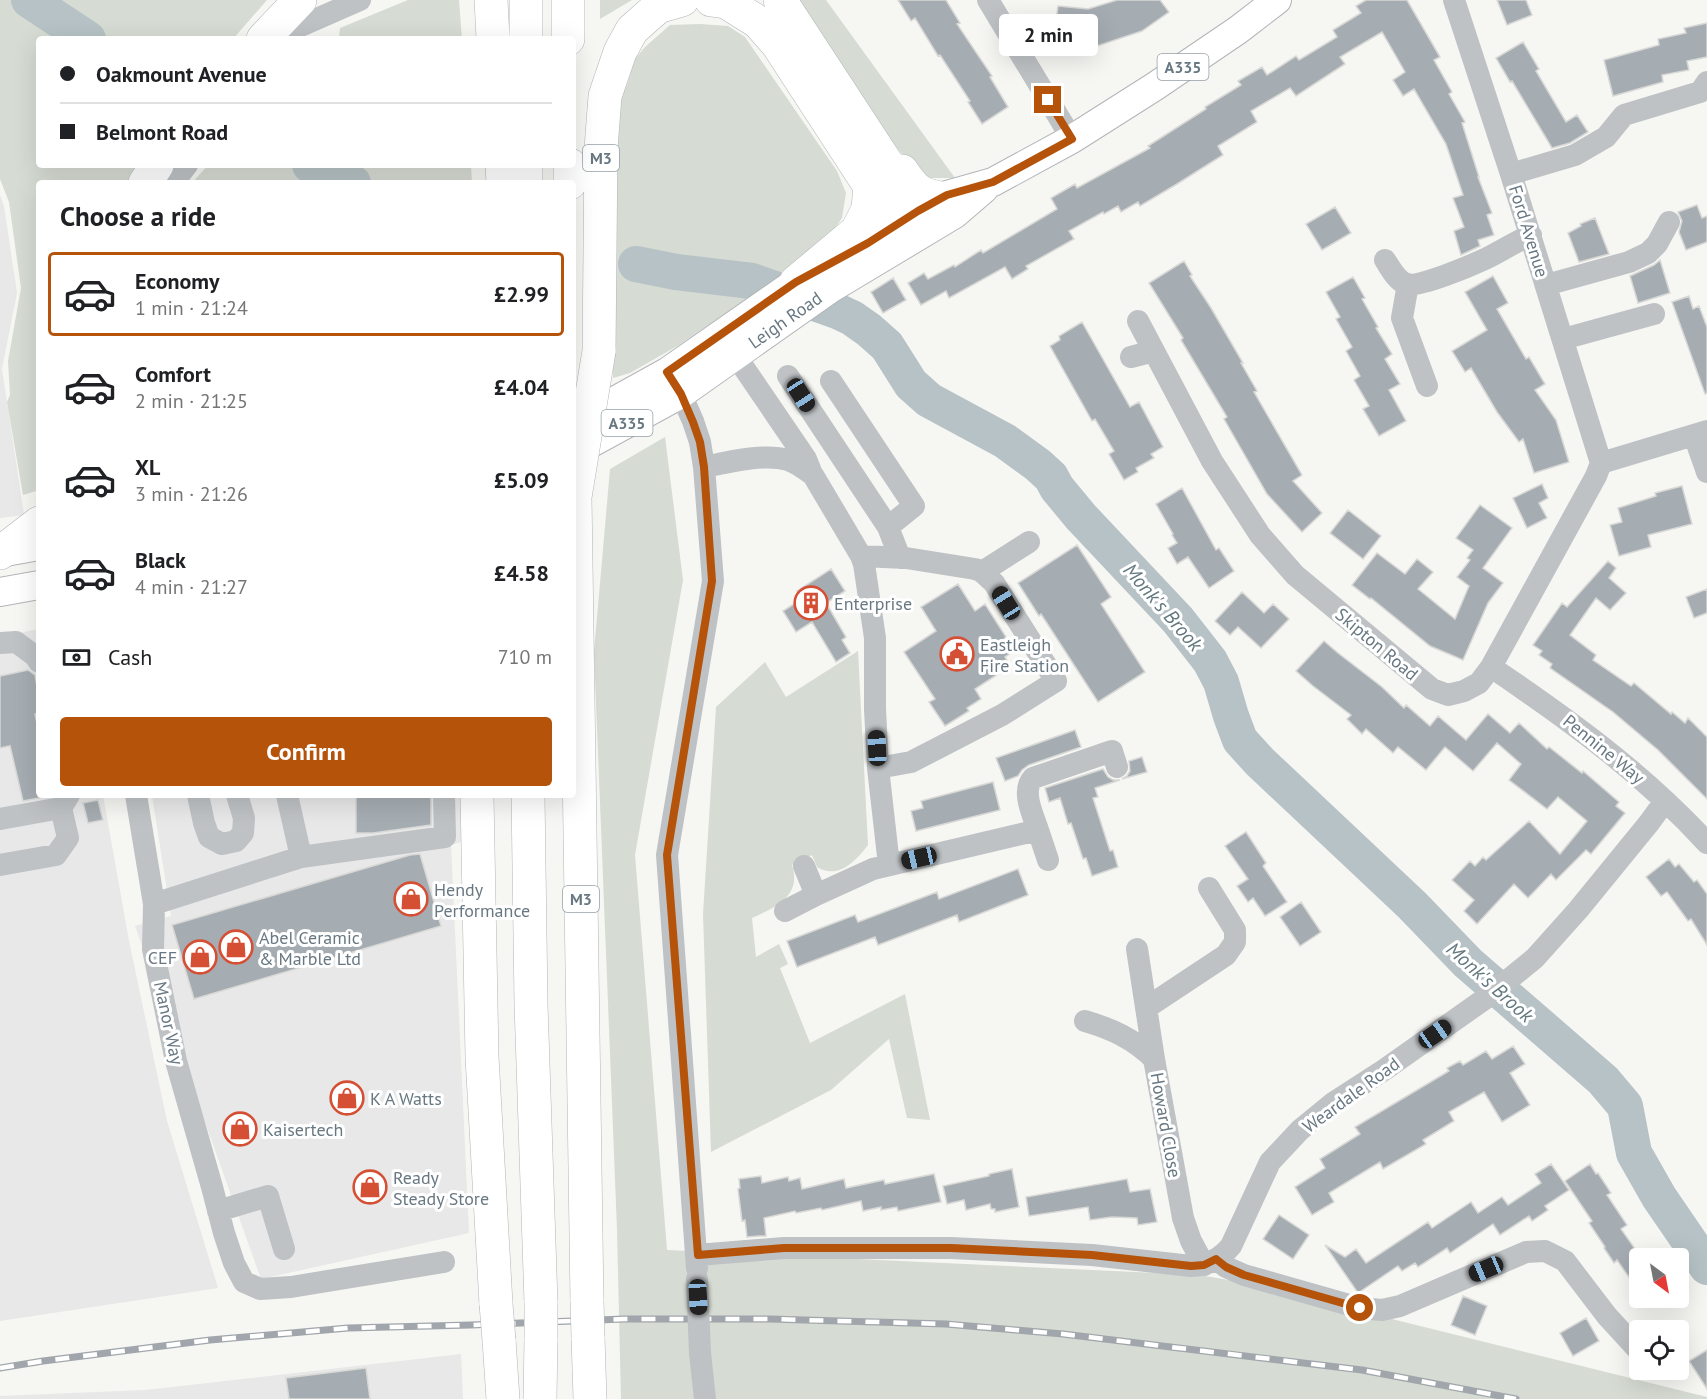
<!DOCTYPE html>
<html lang="en">
<head>
<meta charset="utf-8">
<style>
	body { margin:0; font-family:"PT Sans",sans-serif; background:#f6f6f6; color:#202124; height:100vh; display:flex; flex-direction:column; font-size:22px; white-space:nowrap }
	* { box-sizing:border-box; margin:0 }
	p { font-size:20px; color:#757577 }
	.icon { flex:none; width:33px; height:33px; fill:none; stroke:currentColor; stroke-width:2; stroke-linecap:round; stroke-linejoin:round }
	.map { position:relative; flex:1; overflow:hidden }
	.panel { position:absolute; left:36px; top:180px; width:540px; height:618px; display:flex; flex-direction:column; background:#fff; border-radius:6px; box-shadow:0 6px 24px #0002 }
	.panel>* { flex:none }
	.guide { position:absolute; left:36px; top:36px; width:540px; height:132px; border-radius:6px; box-shadow:0 6px 24px #0002; display:grid; align-content:center; height:132px; padding:0 24px; background:#fff }
	.needle { width:39px; rotate:148deg }
	.buttons { position:absolute; left:1629px; top:1248px; display:grid; gap:12px }
	.buttons a { display:grid; place-items:center; width:60px; height:60px; border-radius:6px; background:#fff; box-shadow:0 6px 24px #0002; font-size:30px }
	.end { position:absolute; width:27px; height:27px; margin:-14px; border:8px solid #b45309; background:#fff; box-shadow:0 0 0 3px #fff }
	.from { border-radius:50% }
	.bubble { position:absolute; height:42px; border-radius:6px; background:#fff; box-shadow:0 6px 24px #0002; font-size:20px; font-weight:700; line-height:42px; text-align:center }
	.car { position:absolute; width:18px; height:36px; margin:-18px -9px; border-radius:8px; box-shadow:0 0 4px 2px #0007; background:linear-gradient(#222 24%,#8ab4d8 0 40%,#222 0 76%,#8ab4d8 0 86%,#222 0) }
	.guide b { display:flex; align-items:center; gap:21px; height:57px; font-size:22px }
	.guide b+b { border-top:2px solid #e0e0e0 }
	.guide i { width:15px; height:15px; background:#202124 }
	ul { padding:0; list-style:none }
	li { display:flex; align-items:center; gap:18px; height:84px; margin:0 12px 9px; padding:0 12px; border:3px solid transparent; border-radius:6px }
	li div { flex:1 }
	li b { display:block; font-size:22px }
	li em { font-style:normal; font-weight:700 }
	li.on { border-color:#b45309 }
	li>.icon { width:54px; height:54px; stroke-width:1.5 }
	h2 { padding:0 24px; font-size:27px; line-height:72px }
	.pay { display:flex; align-items:center; gap:15px; height:66px; padding:0 24px; font-size:22px }
	.pay p { margin-inline-start:auto }
	.button { display:flex; gap:12px; margin-top:auto; padding:12px 24px }
	.button a { flex:1; height:69px; border-radius:6px; background:#b45309; color:#fff; font-size:24px; font-weight:700; line-height:69px; text-align:center }
	.map>svg:first-child { display:block }
</style>
</head>
<body>
<div class="map">
<svg width="1707" height="1399" viewBox="0 0 1707 1399">
	<rect width="100%" height="100%" fill="#f6f6f3"/>
	<path fill="#e7e8e7" d="M0 195 4 206 17 293 2 369 24 515 0 518Z
		M39 629V795H103L129 941 167 1121 218 1288 0 1321V637Z
		M152 795H464V841L451 845 469 1233 261 1279 135 926 171 916Z
		M461 1354 463 1399H0V1396L146 1390Z"/>
	<path fill="#d6dbd3" d="M0 0H267L233 39H39V165H142L129 183H39V490L23 495 7 402 10 395 8 361 21 288 9 202 0 179Z
		M408 0H459L462 39H339L340 28Z
		M600 0H632L600 19Z
		M794 0H826L955 178H930L914 169 893 143Z
		M700 24 728 26 745 37 837 171 846 193 842 218 826 241 805 259 679 345 630 373 613 378V112L627 85 635 59 645 47 670 25Z
		M208 165H471L472 183H192Z
		M665 437 683 580 635 855 667 1250 1199 1275 1247 1283 1707 1397V1399H621L617 1229 594 652 610 469Z
		M858 651 868 845C856 861 838 880 817 867L812 855 792 865C802 896 776 907 752 918L756 957 779 944 788 964 780 968 810 1043 905 994 930 1120 907 1118 889 1039 831 1090 711 1152 703 914 716 707 765 662 786 697Z"/>
	<g fill="none" stroke-linecap="round" stroke-linejoin="round">
		<path stroke="#b6c2c5" stroke-width="36" d="M29 0 88 39
			M310 165 353 183
			M636 264 676 272 752 281 837 311 852 318 869 330 887 346 911 384 929 400 1005 441 1038 465 1051 477 1057 488 1081 517 1178 620 1210 661 1221 682 1231 716 1240 740 1260 762 1412 905 1468 963 1603 1080 1625 1106 1634 1153 1659 1197 1707 1267"/>
	</g>
	<path fill="#a6adb2" stroke="#d8d8d6" stroke-width="1.5" d="M898 0H946L960 23 957 24 992 76 990 77 1008 107 982 124 968 102 970 101 940 55 938 56 915 18 911 21Z
		M1117 0H1160L1169 12 1142 31 1094 47 1053 42 1058 6 1088 9Z
		M1366 0H1407L1440 57 1434 60 1452 92 1449 94 1465 122 1462 123 1479 177H1478L1492 213 1487 215 1494 235 1478 240 1480 246 1461 255 1454 231 1464 227 1453 198 1463 195 1446 144 1414 89 1403 96 1393 80 1405 72 1382 32 1340 57 1345 64 1296 96 1290 88 1251 111 1257 122 1218 146 1223 155 1177 184 1140 206 1138 202 1121 212 1118 206 1104 214 1103 212 1069 231 1074 239 1026 266 1028 269 1012 279 1005 267 949 298 946 291 921 305 908 283 924 273 928 279 954 265 955 267 981 250 983 253 1057 209 1051 198 1075 184 1077 188 1150 148 1148 146 1206 109 1205 107 1241 85 1238 81 1262 67 1267 75 1296 56 1299 60 1337 37 1333 30 1361 13 1356 6Z
		M1497 0H1526L1532 15 1507 25Z
		M1707 23V57L1687 61 1689 70 1662 75 1663 82 1613 96 1604 60 1659 45 1658 39 1686 33 1684 28Z
		M1523 42 1539 69 1536 71 1566 122 1577 115 1588 132 1570 143 1552 148 1512 81 1510 82 1496 58Z
		M1697 205 1702 218 1707 216V242L1686 250 1679 232 1682 221 1678 212Z
		M1335 207 1351 233 1322 250 1306 224Z
		M1595 218 1609 254 1579 262 1568 233 1581 226 1580 224Z
		M1660 260 1670 293 1638 303 1630 276 1654 265Z
		M1184 261 1192 275 1190 276 1211 308 1243 363H1241L1257 391 1254 392 1302 475 1293 481 1322 513 1302 532 1267 494 1224 419 1227 417 1181 340 1183 338 1149 283Z
		M1493 276 1508 303 1497 309 1526 359 1529 357 1545 384 1535 390 1556 420 1569 462 1534 473 1523 439 1519 442 1497 412 1471 368 1465 372 1452 351 1487 330 1465 292Z
		M1353 277 1365 298 1362 299 1378 327 1376 328 1392 354 1385 359 1400 384 1389 390 1406 421 1379 436 1363 409 1369 406 1354 380 1360 376 1346 351 1352 347 1336 319 1340 317 1326 292Z
		M893 278 906 300 883 313 871 292Z
		M1689 296 1693 309 1699 306 1707 327V393L1705 394 1672 302Z
		M1082 322 1130 407 1139 402 1163 447 1151 454 1154 458 1136 468 1138 472 1124 480 1109 454 1114 451 1095 419 1092 421 1050 346 1060 340 1059 336Z
		M1542 484 1548 498 1539 503 1547 518 1527 528 1513 498Z
		M1682 486 1692 524 1648 535 1651 547 1619 556 1610 525 1622 522 1618 508 1656 496 1655 493Z
		M1182 488 1216 550 1219 548 1234 571 1209 588 1188 557 1177 564 1168 548 1177 543 1172 535 1173 534 1156 504Z
		M1480 505 1512 528 1483 568 1503 583 1488 603 1463 660 1430 646 1371 598 1370 599 1352 585 1377 553 1405 574 1417 559 1433 572 1418 589 1455 619 1469 586 1457 577 1470 560 1467 558 1473 550 1456 538Z
		M1348 510 1381 536 1363 559 1330 533Z
		M1077 545 1111 597 1101 604 1145 672 1098 702 1041 614 1039 616 1018 583Z
		M1608 561 1616 568 1609 578 1626 593 1610 610 1596 598 1570 635 1596 655 1593 660 1631 686 1634 683 1671 714 1672 712 1685 723 1688 718 1707 737V799L1658 750 1613 712 1550 668 1552 664 1539 655 1542 651 1533 645 1562 603 1567 607Z
		M831 569 845 591 826 603 846 637 842 640 850 653 836 662 812 622 796 632 783 611 802 599 797 591Z
		M958 584 975 611 985 604 1006 637 1004 639 1012 652 1005 657 1008 662 1006 663 1009 667 975 689 981 699 967 708 969 711 945 726 929 702 935 699 904 652 936 631 921 607Z
		M1707 589V613L1694 618 1686 597Z
		M1242 592 1264 613 1273 604 1289 619 1261 648 1238 627 1230 635 1215 621Z
		M1324 641 1338 653 1382 687 1404 708 1406 705 1430 726 1438 716 1466 740 1488 714 1510 733 1519 723 1547 749 1549 747 1582 773 1583 771 1619 802 1616 806 1625 813 1591 854 1586 850 1556 880 1551 874 1528 898 1514 884 1477 924 1464 911 1474 900 1452 880 1470 861 1475 866 1483 857 1486 860 1529 821 1560 854 1587 821 1558 797 1547 809 1509 780 1521 764 1497 743 1473 771 1445 747 1426 770 1398 747 1393 753 1366 729 1362 734 1347 719 1351 715 1313 686 1296 671Z
		M28 670 35 675 39 697V713L35 714 39 732V798L23 801 10 746 0 748V676Z
		M1075 730 1081 747 1029 765 1022 770 1018 776 1005 781 996 758Z
		M1142 757 1147 772 1122 779 1127 776 1130 771 1129 761Z
		M1103 769 1108 777 1113 780H1120L1095 788 1098 797 1093 798 1110 851 1113 850 1118 867 1092 876 1086 858 1083 859 1071 823 1068 824 1060 798 1049 802 1045 788Z
		M993 782 1000 810 916 831 911 811 923 808 921 801Z
		M356 795H431V825L373 833H356Z
		M98 800 103 820 88 823 83 803Z
		M1246 832 1266 863 1263 866 1287 902 1265 916 1253 898 1248 902 1237 886 1248 879 1225 846Z
		M420 854 441 926 194 999 172 925 410 855Z
		M1669 859 1675 867 1679 864 1694 882 1697 880 1707 894V945L1691 919 1688 921 1667 892 1661 896 1646 877Z
		M1018 869 1028 895 959 922 957 915 878 945 875 937 797 967 787 941 855 915 858 922 937 892 939 899Z
		M1301 902 1321 932 1300 946 1280 917Z
		M1513 1046 1525 1064 1510 1073 1530 1105 1502 1122 1484 1092 1449 1112 1454 1121 1423 1140 1426 1144 1383 1169 1380 1162 1329 1193 1334 1202 1312 1215 1295 1187 1325 1168 1320 1159 1360 1134 1355 1127 1449 1071 1447 1068 1460 1061 1463 1065 1486 1051 1492 1059Z
		M1551 1164 1569 1190 1545 1206 1548 1210 1532 1221 1529 1216 1500 1235 1493 1224 1450 1253 1447 1248 1418 1267 1415 1263 1402 1271 1398 1266 1358 1293 1325 1245 1345 1257 1356 1249 1366 1263 1428 1222 1432 1228 1471 1202 1478 1213 1502 1197 1508 1205 1541 1183 1535 1174Z
		M1590 1164 1596 1174 1598 1173 1611 1193 1607 1195 1627 1225 1621 1229 1640 1256V1293L1617 1260 1614 1263 1604 1248 1605 1247 1589 1223 1592 1221 1565 1181Z
		M1012 1169 1019 1207 995 1212V1209H991L990 1204 966 1210 964 1200 947 1204 943 1186 989 1176V1174Z
		M934 1174 941 1202 898 1211 897 1207 881 1210V1207L863 1211 861 1201 822 1210 821 1208 796 1213 795 1211 764 1218 766 1236H759L747 1237 745 1220 742 1221 738 1189 740 1188 739 1179 761 1176 762 1183 788 1177 789 1181 800 1178 802 1189 844 1179 846 1188 884 1180 885 1184Z
		M1127 1179 1130 1192 1150 1189 1157 1222 1138 1225 1137 1218 1112 1217 1090 1220 1088 1207 1029 1216 1026 1197Z
		M1279 1215 1309 1235 1293 1259 1263 1239Z
		M1463 1296 1487 1306 1475 1335 1451 1325Z
		M1586 1318 1599 1341 1573 1356 1560 1333Z
		M1707 1350V1389L1689 1361Z
		M366 1368 370 1399H289L286 1378Z"/>
	<g fill="none" stroke-linecap="round" stroke-linejoin="round">
		<g stroke="#b2b6b9" stroke-width="30">
			<path id="major" d="M573 424 667 372 796 282 868 243 941 198 947 195 993 182 1072 139 1154 87 1238 30 1277 0
				M573 453 681 394 830 289 955 214 984 189
				M0 553 39 546
				M0 592 39 585"/>
		</g>
		<g stroke="#b1b5b8" stroke-width="34">
			<path id="highway" d="M491 0 493 39
				M526 0V39
				M568 0V39
				M711 0 726 2 758 22 778 45 895 225
				M780 0 918 211
				M263 39 300 0
				M502 165 503 183
				M570 165V183
				M902 171C914 189 920 195 941 198
				M145 183 157 165
				M526 183V165
				M796 282 857 231 868 209 870 185
				M599 351 601 148 605 96 620 52 632 30 658 7 682 0
				M575 497 587 1301
				M0 553 39 523
				M477 795 482 1057 496 1304
				M528 795 531 1004 541 1303
				M588 1337 590 1399
				M499 1340 503 1399
				M540 1399 541 1339"/>
		</g>
		<path stroke="#bec2c5" stroke-width="22" d="M988 0 1072 139
			M1454 0 1511 174 1601 463
			M271 39 360 0
			M1511 174 1575 155 1606 137 1624 115 1700 92 1707 82
			M173 183 187 165
			M1385 260C1391 269 1396 280 1406 284 1419 288 1472 265 1485 259 1501 251 1515 242 1531 235
			M1408 284 1402 318 1427 386
			M1546 285 1629 262 1648 253 1657 244 1669 222
			M1138 321 1212 461 1260 535 1295 575 1432 689 1448 695 1464 691 1479 683 1491 667 1596 476 1601 463
			M1563 339 1654 314
			M727 343 806 459 812 474
			M1131 357 1154 351
			M788 376 888 527 900 558
			M672 380 681 394 693 421 700 442 704 467 713 581 667 855 697 1268
			M831 381 914 506 888 527
			M1694 435 1707 472
			M1601 463 1707 431
			M704 467C728 462 764 453 788 460 797 463 805 469 813 475L861 556 864 564 875 638V709L878 768 889 865
			M861 556 906 558 975 569 981 571 994 583 1056 681 1002 715 911 762 878 768
			M982 572 1029 542
			M0 643 16 642 35 656 39 662
			M1491 667C1568 719 1644 774 1707 843
			M136 795 154 904 153 949 176 1061 212 1187 224 1233 234 1263 244 1282 260 1289 291 1287 444 1262
			M198 795 204 823 209 837 222 844 236 841 243 833 244 818 237 795
			M287 795 301 857
			M0 819 61 808
			M1038 830 1048 860
			M0 865 56 855 68 838 61 808 69 795
			M804 866 816 895
			M154 904 301 857 445 837 444 795
			M785 911 816 895 873 869 1038 830C1033 815 1021 791 1033 778L1112 751 1117 767
			M1137 949 1154 1059
			M1146 1008 1226 955 1235 942V930L1209 888
			M1085 1021C1112 1029 1134 1039 1154 1059L1183 1218 1191 1241 1204 1265
			M218 1211 268 1196 284 1249
			M697 1255 784 1248H951L1092 1255 1191 1266C1207 1266 1221 1258 1231 1246L1270 1162 1300 1130 1333 1103 1384 1070 1486 998 1535 958 1578 910 1649 823 1665 801
			M1216 1259 1226 1267 1244 1275 1360 1308 1382 1310 1400 1306 1526 1252 1545 1251 1565 1261 1607 1316 1640 1352
			M700 1353 705 1399"/>
		<use href="#major" stroke="#fff" stroke-width="28"/>
		<use href="#highway" stroke="#fff" stroke-width="33"/>
		<g stroke="#a0a6ab" stroke-width="7">
			<path id="rail" d="M0 1368 43 1361 210 1340 348 1328 471 1325 624 1319H769L946 1324 1063 1334 1362 1370 1516 1399"/>
		</g>
		<use href="#rail" stroke="#fff" stroke-width="4.5" stroke-dasharray="14" stroke-linecap="butt"/>
		<g stroke="#b1b5b8" stroke-width="34" stroke-linecap="butt">
			<path id="highway-bridge" d="M575 497 599 351
				M587 1301 588 1337
				M496 1304 499 1340
				M541 1339V1303"/>
		</g>
		<path stroke="#bec2c5" stroke-width="22" d="M697 1279 700 1353"/>
		<use href="#highway-bridge" stroke="#fff" stroke-width="33"/>
	</g>
	<g fill="none" stroke-linecap="round" stroke-linejoin="round">
		<path stroke="#b45309" stroke-width="8" d="M1048 100 1072 139 993 182 947 195 918 211 868 243 796 282 667 372 681 394 693 422 700 442 704 467 712 581 667 855 698 1255 784 1248H951L1092 1255 1191 1266 1204 1265 1216 1259 1226 1267 1244 1275 1360 1308"/>
	</g>
	<defs>
		<g id="building-ring" transform="scale(1.725)"><circle r="9.5" fill="#fff" stroke="#d54f35" stroke-width="1.5"/><path d="M-4-6H4V6H1V3H-1V6H-4ZM-2.5-4.3h1.7v1.8h-1.7ZM.8-4.3h1.7v1.8H.8ZM-2.5-1h1.7V.8h-1.7ZM.8-1h1.7V.8H.8Z" fill="#d54f35"/></g>
		<g id="civic-ring" transform="scale(1.725)"><circle r="9.5" fill="#fff" stroke="#d54f35" stroke-width="1.5"/><path d="M-.6-6.5H3V-4.5H.6V-3L4-1V1h2V6H-6V1h2V-1L-.6-3ZM-1.2 2.5V6h2.4V2.5Z" fill="#d54f35"/></g>
		<g id="shop-ring" transform="scale(1.725)"><circle r="9.5" fill="#fff" stroke="#d54f35" stroke-width="1.5"/><path d="M-5-2.5h2.3a2.7 3.5 0 0 1 5.4 0H5L5.5 6h-11ZM-1.5-2.5h3a1.5 2.3 0 0 0-3 0Z" fill="#d54f35"/></g>
	</defs>
	<g fill-rule="evenodd">
		<use href="#building-ring" x="811" y="603"/>
		<use href="#civic-ring" x="957" y="654"/>
		<use href="#shop-ring" x="411" y="899"/>
		<use href="#shop-ring" x="236" y="947"/>
		<use href="#shop-ring" x="200" y="957"/>
		<use href="#shop-ring" x="347" y="1098"/>
		<use href="#shop-ring" x="240" y="1129"/>
		<use href="#shop-ring" x="370" y="1187"/>
	</g>
	<g text-anchor="middle" dominant-baseline="central" stroke-width="6" stroke-linejoin="round" paint-order="stroke">
		<g fill="#fff" stroke="#95a0a8" stroke-width="1.5">
			<rect x="1157.5" y="54" width="51" height="26" rx="4.5"/>
			<rect x="583" y="145" width="36" height="26" rx="4.5"/>
			<rect x="601.5" y="410" width="51" height="26" rx="4.5"/>
			<rect x="563" y="886" width="36" height="26" rx="4.5"/>
		</g>
		<g font-size="16" font-weight="bold" fill="#687882">
			<text x="1183" y="67">A335</text>
			<text x="601" y="158">M3</text>
			<text x="627" y="423">A335</text>
			<text x="581" y="899">M3</text>
		</g>
		<g font-size="18" fill="#687882" stroke="#fff">
			<text transform="translate(1529 231) rotate(73)">Ford Avenue</text>
			<text transform="translate(785 320) rotate(-35)">Leigh Road</text>
			<text transform="translate(1377 644) rotate(40)">Skipton Road</text>
			<text transform="translate(1604 749) rotate(39)">Pennine Way</text>
			<text transform="translate(169 1023) rotate(78)">Manor Way</text>
			<text transform="translate(1351 1095) rotate(-36)">Weardale Road</text>
			<text transform="translate(1166 1125) rotate(80)">Howard Close</text>
		</g>
		<g font-size="18" fill="#687882" stroke="#fff" text-anchor="start">
			<text x="834" y="603">Enterprise</text>
			<text x="980" y="644">Eastleigh<tspan x="980" dy="21">Fire Station</tspan></text>
			<text x="434" y="889">Hendy<tspan x="434" dy="21">Performance</tspan></text>
			<text x="259" y="937">Abel Ceramic<tspan x="259" dy="21">&amp; Marble Ltd</tspan></text>
			<text x="177" y="957" text-anchor="end">CEF</text>
			<text x="370" y="1098">K A Watts</text>
			<text x="263" y="1129">Kaisertech</text>
			<text x="393" y="1177">Ready<tspan x="393" dy="21">Steady Store</tspan></text>
		</g>
		<g font-size="20" font-style="italic" fill="#63797f" stroke="#fff">
			<text transform="translate(1163 607) rotate(49)">Monk's Brook</text>
			<text transform="translate(1490 982) rotate(42)">Monk's Brook</text>
		</g>
	</g>
</svg>
<div class="buttons">
<a><svg class="needle" viewBox="-14 -14 28 28"><path d="M0-13l5 13h-10z" fill="#e53935"/><path d="M0 13l5-13h-10z" fill="#757577"/></svg></a>
<a><svg class="icon" aria-label="locate" viewBox="0 0 24 24"><circle cx="12" cy="12" r="6"/><path d="M12 2v4M12 18v4M2 12h4M18 12h4"/></svg></a>
</div>
<i class="end from" style="left:1360px;top:1308px"></i>
<i class="end" style="left:1048px;top:100px"></i>
<div class="bubble" style="left:999px;top:14px;width:99px">2 min</div>
<i class="car" style="left:801px;top:395px;rotate:147deg"></i>
<i class="car" style="left:1006px;top:603px;rotate:328deg"></i>
<i class="car" style="left:877px;top:748px;rotate:357deg"></i>
<i class="car" style="left:919px;top:858px;rotate:257deg"></i>
<i class="car" style="left:1435px;top:1034px;rotate:55deg"></i>
<i class="car" style="left:1486px;top:1269px;rotate:247deg"></i>
<i class="car" style="left:698px;top:1297px;rotate:177deg"></i>
<div class="guide">
<b><i class="from"></i>Oakmount Avenue</b>
<b><i></i>Belmont Road</b>
</div>
<section class="panel">
<h2>Choose a ride</h2>
<ul>
<li class="on"><svg class="icon" aria-label="car" viewBox="0 0 24 24"><path d="M5 17H2v-5l4-1 3-4h7l3 4 3 1v5h-3M9 17h6M6 11h13"/><circle cx="7" cy="17" r="2"/><circle cx="17" cy="17" r="2"/></svg><div><b>Economy</b><p>1 min · 21:24</p></div><em>£2.99</em></li>
<li><svg class="icon" aria-label="car" viewBox="0 0 24 24"><path d="M5 17H2v-5l4-1 3-4h7l3 4 3 1v5h-3M9 17h6M6 11h13"/><circle cx="7" cy="17" r="2"/><circle cx="17" cy="17" r="2"/></svg><div><b>Comfort</b><p>2 min · 21:25</p></div><em>£4.04</em></li>
<li><svg class="icon" aria-label="car" viewBox="0 0 24 24"><path d="M5 17H2v-5l4-1 3-4h7l3 4 3 1v5h-3M9 17h6M6 11h13"/><circle cx="7" cy="17" r="2"/><circle cx="17" cy="17" r="2"/></svg><div><b>XL</b><p>3 min · 21:26</p></div><em>£5.09</em></li>
<li><svg class="icon" aria-label="car" viewBox="0 0 24 24"><path d="M5 17H2v-5l4-1 3-4h7l3 4 3 1v5h-3M9 17h6M6 11h13"/><circle cx="7" cy="17" r="2"/><circle cx="17" cy="17" r="2"/></svg><div><b>Black</b><p>4 min · 21:27</p></div><em>£4.58</em></li>
</ul>
<div class="pay"><svg class="icon" aria-label="cash" viewBox="0 0 24 24"><path d="M3 7h18v10H3z"/><circle cx="12" cy="12" r="2"/></svg>Cash<p>710 m</p></div>
<div class="button"><a>Confirm</a></div>
</section>
</div>
</body>
</html>
